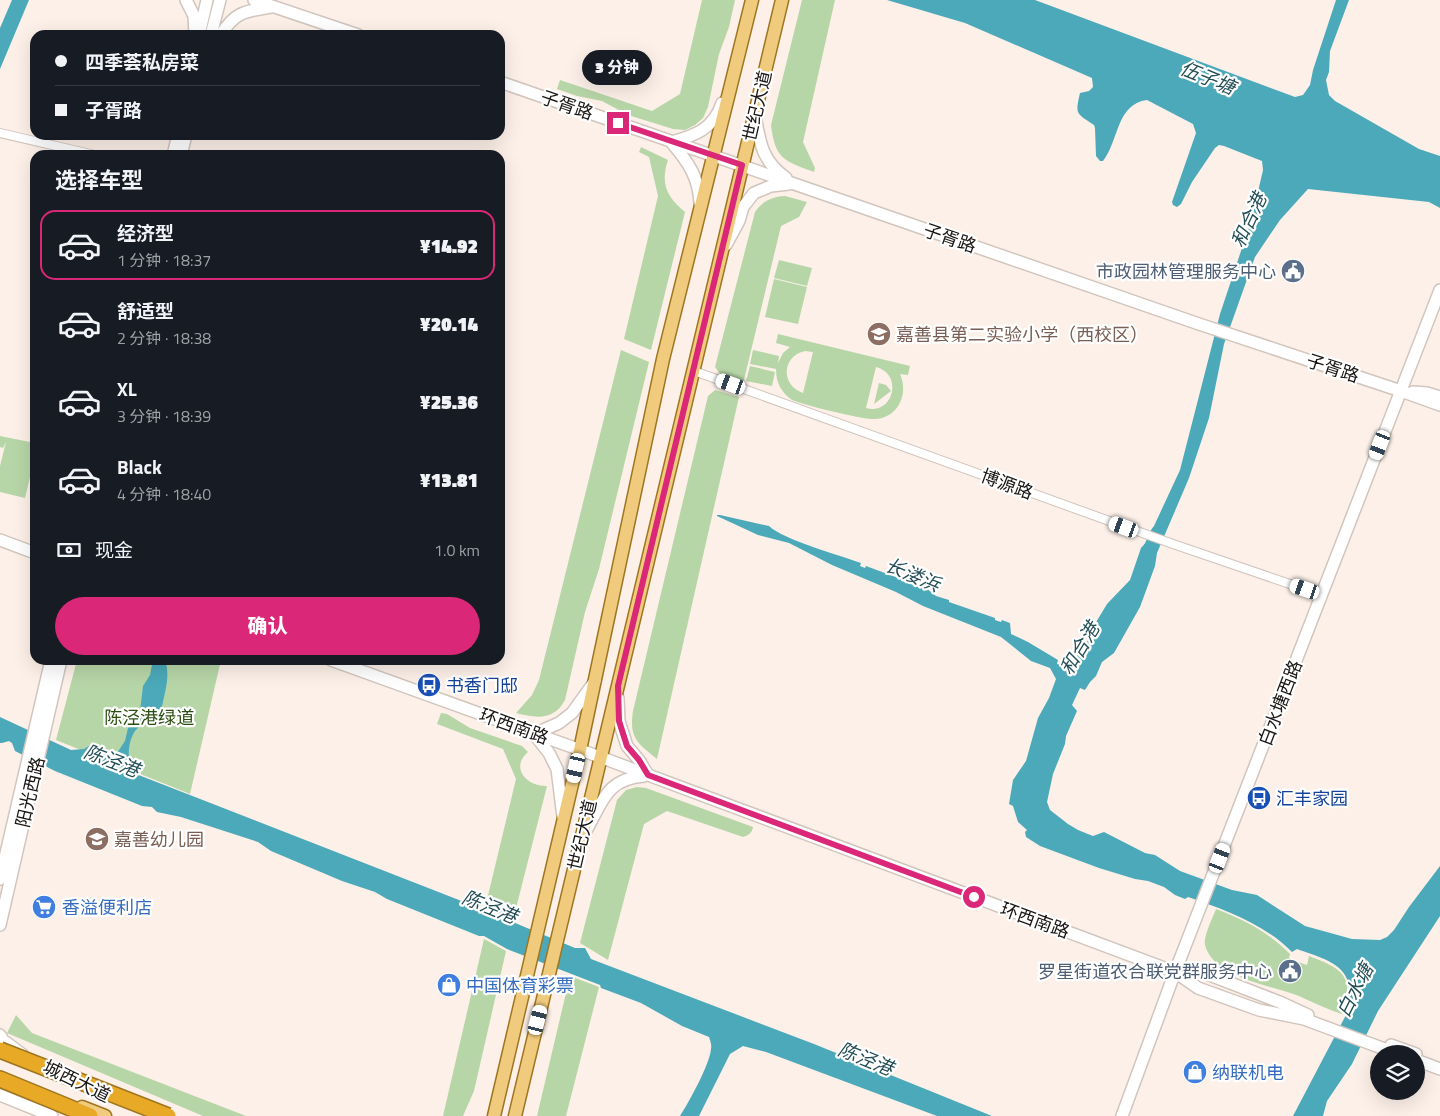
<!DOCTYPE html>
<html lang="zh">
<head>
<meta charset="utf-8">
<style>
	body { margin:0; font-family:"Titillium Web","Noto Sans SC",sans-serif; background:#242831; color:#f1f3f6; height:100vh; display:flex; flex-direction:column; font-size:19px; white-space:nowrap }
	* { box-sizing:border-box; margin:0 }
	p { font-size:16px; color:#9ea1a6 }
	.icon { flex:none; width:28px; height:28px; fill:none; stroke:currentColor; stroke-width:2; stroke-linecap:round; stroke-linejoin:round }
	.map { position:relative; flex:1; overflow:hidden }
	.sheet { position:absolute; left:30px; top:150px; width:475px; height:515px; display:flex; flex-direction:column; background:#171b24; border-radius:15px; box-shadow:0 5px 20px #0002 }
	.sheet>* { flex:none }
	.guide { position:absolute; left:30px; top:30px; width:475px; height:110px; border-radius:15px; box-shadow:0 5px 20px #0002; display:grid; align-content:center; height:110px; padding:0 25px; background:#171b24 }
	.fabs { position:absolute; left:1370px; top:1045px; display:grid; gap:10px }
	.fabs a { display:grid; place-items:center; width:55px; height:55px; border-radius:50%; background:#171b24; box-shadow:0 5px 20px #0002; font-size:25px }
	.end { position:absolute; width:22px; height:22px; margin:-11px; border:6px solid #db2777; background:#fff; box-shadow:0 0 0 2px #fff }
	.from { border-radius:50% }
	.bubble { position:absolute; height:35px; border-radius:18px; background:#171b24; box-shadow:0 5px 20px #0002; font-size:16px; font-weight:800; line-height:35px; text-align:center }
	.car { position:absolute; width:15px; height:30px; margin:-15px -8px; border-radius:6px; box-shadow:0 0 4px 1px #0007; background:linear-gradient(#fff 24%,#345 0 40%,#fff 0 76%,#345 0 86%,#fff 0) }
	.guide b { display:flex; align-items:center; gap:18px; height:48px; font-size:19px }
	.guide b+b { border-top:1px solid #363941 }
	.guide i { width:12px; height:12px; background:#f1f3f6 }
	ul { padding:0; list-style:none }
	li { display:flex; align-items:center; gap:15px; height:70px; margin:0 10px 8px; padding:0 15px; border:2px solid transparent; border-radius:15px }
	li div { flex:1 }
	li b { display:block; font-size:19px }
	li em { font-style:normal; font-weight:800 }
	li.current { border-color:#db2777 }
	li>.icon { width:45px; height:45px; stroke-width:1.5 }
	h2 { padding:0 25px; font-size:22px; line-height:60px }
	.pay { display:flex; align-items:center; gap:12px; height:55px; padding:0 25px; font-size:19px }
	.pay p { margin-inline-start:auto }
	.cta { display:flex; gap:10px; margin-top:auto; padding:10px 25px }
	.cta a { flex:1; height:58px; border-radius:30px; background:#db2777; color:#fff; font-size:20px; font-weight:800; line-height:58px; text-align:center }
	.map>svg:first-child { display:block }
</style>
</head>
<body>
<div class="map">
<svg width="1440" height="1116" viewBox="0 0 1440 1116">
	<rect width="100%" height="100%" fill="#fcf0e8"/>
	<path fill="#b7d6a7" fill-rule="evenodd" d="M702 0H735L729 27 719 54 708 107 703 118 695 125 685 130 673 129 628 115 602 101 577 96 557 89 560 80 652 111 680 94Z
		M802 0H835L803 142 815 168 814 172C784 161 775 159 771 125Z
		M641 147 668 160C660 184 667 197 685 212L651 350 624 339 658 196 649 157 639 152Z
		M785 196 807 202 799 217 781 226 743 384 721 375 715 367 755 212C763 201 771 197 785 196Z
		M779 260 812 268 807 286 774 278Z
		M774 279 807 287 798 324 765 317Z
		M778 334 910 366 908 375 900 374C909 394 898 418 875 419 863 420 804 405 792 400 781 392 776 383 776 369L750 364 753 350 779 356 778 363 783 353 790 347 776 343ZM805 351 813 352 803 393C780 385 782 356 805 351ZM876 367C904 374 893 416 866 408Z
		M621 350 649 362 599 569 585 612 565 700C554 721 536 718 516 713L532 695 539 680Z
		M750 366 775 372 772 386 746 381Z
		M879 383 886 385 891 391 874 404Z
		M715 390 739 397 657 759C637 743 629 738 633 711L708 396Z
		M0 436 35 443V456L25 498 0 492V466L6 442 3 448 0 447Z
		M77 660H221L190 794 56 740Z
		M441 713 447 714 470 728 522 746 528 752C510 767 526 787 547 786L513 920 485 908 516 779 503 749 437 724Z
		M637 787 646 788 753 827C752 833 749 835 743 837L667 811 644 824 608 960 580 943 617 800 626 790Z
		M1216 909C1245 920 1268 932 1290 954L1289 958 1295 961 1307 965 1309 956C1324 962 1345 968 1347 986 1348 991 1345 997 1344 1000 1344 1005 1346 1010 1345 1015 1329 1010 1314 1003 1299 996 1272 985 1214 979 1205 945 1203 937 1213 917 1216 909Z
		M484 939 506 951 474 1091 463 1116H443Z
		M570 976 599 987 566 1116H537Z
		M16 1015 32 1033 246 1116H203L7 1033Z"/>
	<path fill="#4ba9b9" d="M12 0H29L0 69V28Z
		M887 0H1035L1295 97 1303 95 1310 85 1313 70 1336 0H1349L1330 51 1329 72 1326 80 1329 95 1335 101 1419 149 1440 156V208L1429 202 1308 189 1280 220 1255 257 1224 344 1209 418 1189 478 1157 553 1155 566 1140 607 1114 653 1102 662 1096 676 1090 682 1085 690 1080 688 1072 705 1077 711 1066 736 1065 744 1053 774 1047 802 1050 810 1068 824 1078 830 1093 836 1104 832 1145 853 1155 855 1180 871 1232 890 1257 895 1305 926 1352 939 1380 940 1387 937 1394 930 1409 907 1440 866V916L1378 1011 1352 1064 1327 1101 1323 1116H1293L1346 1015 1347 1002 1350 994C1348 989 1349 984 1347 979 1340 961 1313 955 1297 949L1292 952C1263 923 1225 910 1188 897L1185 899 1175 895 1164 887 1148 881 1135 879 1099 868 1040 846 1026 837 1025 832 1027 830 1018 822 1013 806 1009 804 1013 780 1026 761 1038 718 1049 698 1056 679 1050 668 1031 661 1001 637 923 606 896 592 832 565 789 543 758 535 717 516V515H720L769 526C784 540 839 555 861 563L860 566 865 568 866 566 909 582 921 584 936 596 949 600V602L995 618V620L1001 622 1002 620 1010 623 1011 634 1028 642 1058 660 1057 664 1070 666 1078 664 1076 657 1089 639 1092 629 1107 604 1130 580 1141 548C1148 542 1148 532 1154 526L1180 470 1220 314 1252 218 1263 170 1262 161 1224 146 1219 145 1215 148 1192 182 1181 204 1177 207 1173 205 1172 202 1196 133 1193 124 1147 100C1116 104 1119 141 1103 161H1100L1096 156 1095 128 1094 125C1076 113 1075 115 1080 93L1089 91 1093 87 1092 78 965 23Z
		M153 660H165C171 678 164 693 161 712 154 719 141 723 135 731 127 743 126 764 136 774L482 909 575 948H585L591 959 814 1044 992 1116H937L766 1052 743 1046 730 1054 699 1116H680C689 1102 710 1064 711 1049 712 1045 710 1040 709 1037L682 1026 641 1003 601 988 600 985 507 949 484 936H479L387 899 375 892 342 881 297 862 271 851 258 842 181 817 157 812 152 807 142 806 55 771 15 751 12 743 9 741 2 743H0V717L71 750 84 749 89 746 117 753 125 741 128 728 140 711 143 686 150 675Z"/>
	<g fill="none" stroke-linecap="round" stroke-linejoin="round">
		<g stroke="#d1c5bd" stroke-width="10">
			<path id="street" d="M0 133 95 155
				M694 371 1173 544 1322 595"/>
		</g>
		<g stroke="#d1c5bd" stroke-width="14">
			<path id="secondary" d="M186 0 194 16 195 35
				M254 0 358 35
				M199 35 207 0
				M211 35 220 0
				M221 35C234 12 246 11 271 7
				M500 82 1196 323 1401 391 1440 405
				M755 116C760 143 762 161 786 178
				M671 142C694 136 714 129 722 103
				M672 143C689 163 699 178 700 204
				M173 155 178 135
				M181 155 186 135
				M726 245 739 221 743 207 754 193 771 186 789 184
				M1413 392 1427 393 1440 397
				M0 540 35 553
				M331 660 600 757 1175 972 1198 988 1259 1010 1304 1019 1398 1054
				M618 698 619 721 627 746 639 760 648 775
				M534 734 549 753 557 769 563 817
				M534 734 559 723 572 713 595 681
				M584 834C602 805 604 779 644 776
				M0 879 51 660
				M0 925 61 660
				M1175 972H1202L1282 1003 1308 1015
				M0 1035 3 1040 23 1055
				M1391 1045 1416 1054
				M1416 1060 1440 1069
				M0 1095 52 1116
				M1122 1116 1175 972 1440 290"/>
		</g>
		<g stroke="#9f751f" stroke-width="15">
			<path id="primary" d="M82 1107 105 1116
				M494 1116 580 750 663 359 752 0
				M515 1116 782 0"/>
		</g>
		<g stroke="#9f751f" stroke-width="18">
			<path id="highway" d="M0 1079 90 1116"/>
		</g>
		<use href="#street" stroke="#fff" stroke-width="8"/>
		<use href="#secondary" stroke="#fff" stroke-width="11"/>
		<use href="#primary" stroke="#f1cb7d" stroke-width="12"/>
		<use href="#highway" stroke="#e7a926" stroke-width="15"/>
		<g stroke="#9f751f" stroke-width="18" stroke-linecap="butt">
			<path id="highway-bridge" d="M0 1050 168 1116"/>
		</g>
		<use href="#highway-bridge" stroke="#e7a926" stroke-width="15"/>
	</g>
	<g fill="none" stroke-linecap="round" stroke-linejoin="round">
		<path stroke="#db2777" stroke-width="6" d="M618 123 742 165 618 686 619 721 627 746 639 760 648 775 974 897"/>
	</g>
	<defs>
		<g id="civic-disc" transform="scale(1.25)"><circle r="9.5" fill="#5c6f8a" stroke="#fff"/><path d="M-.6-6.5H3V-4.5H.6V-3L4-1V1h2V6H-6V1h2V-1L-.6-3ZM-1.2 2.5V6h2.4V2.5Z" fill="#fff"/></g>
		<g id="school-disc" transform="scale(1.25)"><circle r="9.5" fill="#8d6e63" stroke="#fff"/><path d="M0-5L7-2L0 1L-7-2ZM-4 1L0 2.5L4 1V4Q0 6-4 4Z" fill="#fff"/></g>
		<g id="bus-disc" transform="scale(1.25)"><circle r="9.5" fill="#1a4fb4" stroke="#fff"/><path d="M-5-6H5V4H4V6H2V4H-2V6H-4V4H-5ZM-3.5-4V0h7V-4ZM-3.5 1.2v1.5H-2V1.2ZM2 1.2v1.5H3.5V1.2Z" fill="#fff"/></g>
		<g id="supermarket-disc" transform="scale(1.25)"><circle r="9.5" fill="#3f7fe0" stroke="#fff"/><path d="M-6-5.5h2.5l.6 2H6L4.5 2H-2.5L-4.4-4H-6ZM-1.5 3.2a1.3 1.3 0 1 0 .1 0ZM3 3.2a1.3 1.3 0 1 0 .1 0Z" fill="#fff"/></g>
		<g id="shop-disc" transform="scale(1.25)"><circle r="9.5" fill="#3f7fe0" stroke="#fff"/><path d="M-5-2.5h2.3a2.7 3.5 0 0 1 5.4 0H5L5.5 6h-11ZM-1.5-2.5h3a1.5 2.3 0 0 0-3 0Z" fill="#fff"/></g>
	</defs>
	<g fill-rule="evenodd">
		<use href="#civic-disc" x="1293" y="271"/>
		<use href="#school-disc" x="879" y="334"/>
		<use href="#bus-disc" x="429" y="685"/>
		<use href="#bus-disc" x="1259" y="798"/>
		<use href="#school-disc" x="97" y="839"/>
		<use href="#supermarket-disc" x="44" y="907"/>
		<use href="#civic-disc" x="1290" y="971"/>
		<use href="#shop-disc" x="449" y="985"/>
		<use href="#shop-disc" x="1195" y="1072"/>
	</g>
	<g text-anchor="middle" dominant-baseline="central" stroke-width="4.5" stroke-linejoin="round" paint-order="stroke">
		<g font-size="18" fill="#191513" stroke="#fff">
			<text transform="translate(567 105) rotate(19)">子胥路</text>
			<text transform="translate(757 106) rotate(-77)">世纪大道</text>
			<text transform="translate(950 238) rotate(19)">子胥路</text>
			<text transform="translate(1333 368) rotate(18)">子胥路</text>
			<text transform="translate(1007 484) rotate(20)">博源路</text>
			<text transform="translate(1280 703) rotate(-69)">白水塘西路</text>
			<text transform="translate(514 726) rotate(20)">环西南路</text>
			<text transform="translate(30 792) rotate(-77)">阳光西路</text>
			<text transform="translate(582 835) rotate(-77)">世纪大道</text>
			<text transform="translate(1035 920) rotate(20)">环西南路</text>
			<text transform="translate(77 1081) rotate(26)">城西大道</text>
		</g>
		<g font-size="18" fill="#4e5e75" stroke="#fff" text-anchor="end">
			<text x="1276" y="271">市政园林管理服务中心</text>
			<text x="1272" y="971">罗星街道农合联党群服务中心</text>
		</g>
		<g font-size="18" fill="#785e54" stroke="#fff" text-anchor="start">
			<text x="896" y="334">嘉善县第二实验小学（西校区）</text>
			<text x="114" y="839">嘉善幼儿园</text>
		</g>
		<g font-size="18" fill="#164399" stroke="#fff" text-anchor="start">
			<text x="446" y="685">书香门邸</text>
			<text x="1276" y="798">汇丰家园</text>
		</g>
		<g font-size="18" fill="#2b4f13" stroke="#fff">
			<text x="149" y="717">陈泾港绿道</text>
		</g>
		<g font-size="18" fill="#366cbe" stroke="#fff" text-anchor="start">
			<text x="62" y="907">香溢便利店</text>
			<text x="466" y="985">中国体育彩票</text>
			<text x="1212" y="1072">纳联机电</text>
		</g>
		<g font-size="19" font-style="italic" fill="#254f57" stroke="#fff">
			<text transform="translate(1208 77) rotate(22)">伍子塘</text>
			<text transform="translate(1248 220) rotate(-65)">和合港</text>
			<text transform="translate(913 574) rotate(23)">长溇浜</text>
			<text transform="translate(1079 648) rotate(-59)">和合港</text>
			<text transform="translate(112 760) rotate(21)">陈泾港</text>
			<text transform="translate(490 906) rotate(22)">陈泾港</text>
			<text transform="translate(1354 990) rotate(-63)">白水塘</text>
			<text transform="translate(866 1058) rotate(22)">陈泾港</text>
		</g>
	</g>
</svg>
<div class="fabs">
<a><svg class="icon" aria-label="layers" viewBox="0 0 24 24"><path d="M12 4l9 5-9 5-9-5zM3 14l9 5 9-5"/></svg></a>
</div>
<i class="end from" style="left:974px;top:897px"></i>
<i class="end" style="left:618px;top:123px"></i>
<div class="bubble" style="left:582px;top:50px;width:70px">3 分钟</div>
<i class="car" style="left:731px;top:384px;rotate:290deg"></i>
<i class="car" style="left:1380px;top:445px;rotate:201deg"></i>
<i class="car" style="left:1124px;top:527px;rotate:290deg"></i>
<i class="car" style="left:1305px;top:589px;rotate:289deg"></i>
<i class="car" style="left:576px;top:768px;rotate:193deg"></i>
<i class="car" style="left:1220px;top:858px;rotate:21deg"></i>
<i class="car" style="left:538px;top:1020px;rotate:14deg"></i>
<div class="guide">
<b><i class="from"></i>四季荟私房菜</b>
<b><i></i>子胥路</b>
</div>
<section class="sheet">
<h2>选择车型</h2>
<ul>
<li class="current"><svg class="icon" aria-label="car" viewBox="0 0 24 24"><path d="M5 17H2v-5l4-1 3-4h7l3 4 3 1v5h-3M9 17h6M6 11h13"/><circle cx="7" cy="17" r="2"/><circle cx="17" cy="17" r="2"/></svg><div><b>经济型</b><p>1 分钟 · 18:37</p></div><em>¥14.92</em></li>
<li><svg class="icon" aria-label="car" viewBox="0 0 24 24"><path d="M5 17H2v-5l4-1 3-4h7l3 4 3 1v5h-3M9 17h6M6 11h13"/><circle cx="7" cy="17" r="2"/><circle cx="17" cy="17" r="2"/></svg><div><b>舒适型</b><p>2 分钟 · 18:38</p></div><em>¥20.14</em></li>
<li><svg class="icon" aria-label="car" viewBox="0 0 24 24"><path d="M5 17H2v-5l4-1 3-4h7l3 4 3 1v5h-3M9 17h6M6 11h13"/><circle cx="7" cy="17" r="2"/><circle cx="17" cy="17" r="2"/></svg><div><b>XL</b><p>3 分钟 · 18:39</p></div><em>¥25.36</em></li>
<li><svg class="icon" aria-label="car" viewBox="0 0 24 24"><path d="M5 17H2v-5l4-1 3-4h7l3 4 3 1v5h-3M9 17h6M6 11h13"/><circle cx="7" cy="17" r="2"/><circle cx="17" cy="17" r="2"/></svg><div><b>Black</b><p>4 分钟 · 18:40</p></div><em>¥13.81</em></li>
</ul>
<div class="pay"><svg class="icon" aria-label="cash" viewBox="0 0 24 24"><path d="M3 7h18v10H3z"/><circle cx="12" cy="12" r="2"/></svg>现金<p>1.0 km</p></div>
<div class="cta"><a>确认</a></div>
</section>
</div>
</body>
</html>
